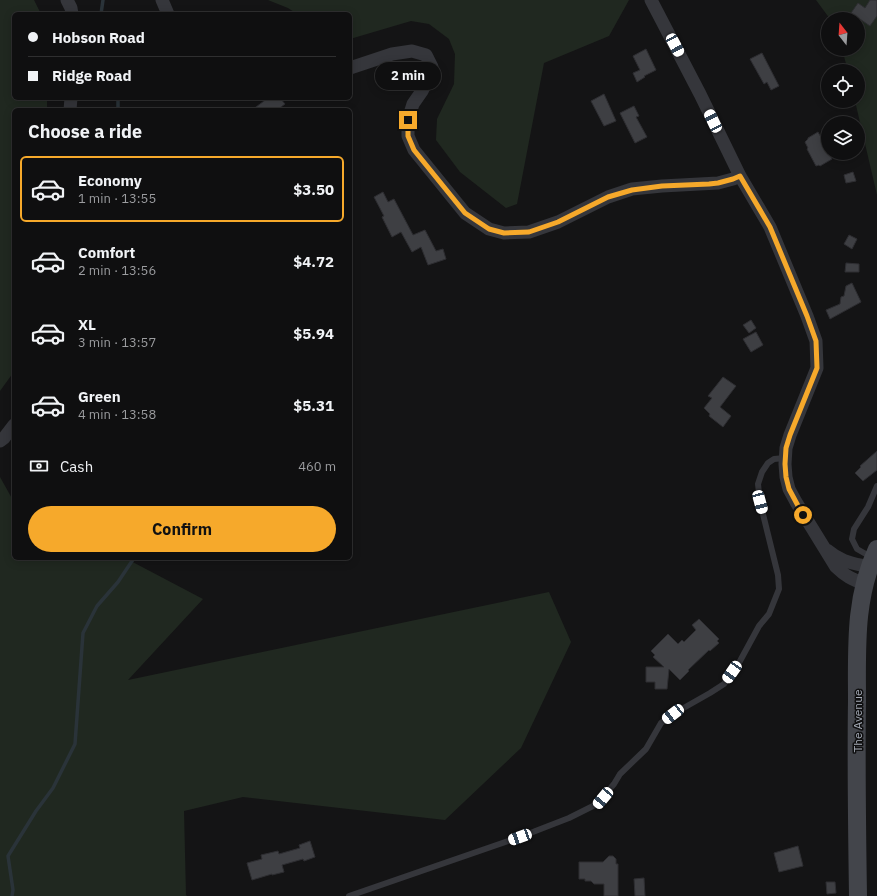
<!DOCTYPE html>
<html lang="en">
<head>
<meta charset="utf-8">
<style>
	body { margin:0; font-family:"IBM Plex Sans",sans-serif; background:#1d1d1e; color:#f1f3f6; height:100vh; display:flex; flex-direction:column; font-size:15px; white-space:nowrap }
	* { box-sizing:border-box; margin:0 }
	p { font-size:13px; color:#9b9c9f }
	.icon { flex:none; width:22px; height:22px; fill:none; stroke:currentColor; stroke-width:2; stroke-linecap:round; stroke-linejoin:round }
	.map { position:relative; flex:1; overflow:hidden }
	.sheet { position:absolute; left:12px; top:108px; width:340px; height:452px; display:flex; flex-direction:column; background:#0f0f10; border-radius:6px; box-shadow:0 2px 10px #0003,0 0 0 1px #2f2f30 }
	.sheet>* { flex:none }
	.top-card { position:absolute; left:12px; top:12px; width:340px; height:88px; border-radius:6px; box-shadow:0 2px 10px #0003,0 0 0 1px #2f2f30; display:grid; align-content:center; height:88px; padding:0 16px; background:#0f0f10 }
	.needle { width:26px; rotate:343deg }
	.buttons { position:absolute; left:821px; top:12px; display:grid; gap:8px }
	.buttons a { display:grid; place-items:center; width:44px; height:44px; border-radius:50%; background:#0f0f10; box-shadow:0 2px 10px #0003,0 0 0 1px #2f2f30; font-size:20px }
	.end { position:absolute; width:18px; height:18px; margin:-9px; border:5px solid #f6a92b; background:#111; box-shadow:0 0 0 2px #111 }
	.from { border-radius:50% }
	.bubble { position:absolute; height:28px; border-radius:14px; background:#0f0f10; box-shadow:0 2px 10px #0003,0 0 0 1px #2f2f30; font-size:13px; font-weight:800; line-height:28px; text-align:center }
	.car { position:absolute; width:12px; height:24px; margin:-12px -6px; border-radius:5px; box-shadow:0 0 3px 1px #0007; background:linear-gradient(#fff 24%,#345 0 40%,#fff 0 76%,#345 0 86%,#fff 0) }
	.top-card b { display:flex; align-items:center; gap:14px; height:38px; font-size:15px }
	.top-card b+b { border-top:1px solid #2f2f30 }
	.top-card i { width:10px; height:10px; background:#f1f3f6 }
	ul { padding:0; list-style:none }
	li { display:flex; align-items:center; gap:12px; height:66px; margin:0 8px 6px; padding:0 8px; border:2px solid transparent; border-radius:6px }
	li div { flex:1 }
	li b { display:block; font-size:15px }
	li em { font-style:normal; font-weight:800 }
	li.current { border-color:#f6a92b }
	li>.icon { width:36px; height:36px; stroke-width:1.5 }
	h2 { padding:0 16px; font-size:18px; line-height:48px }
	.pay { display:flex; align-items:center; gap:10px; height:44px; padding:0 16px; font-size:15px }
	.pay p { margin-inline-start:auto }
	.primary-button { display:flex; gap:8px; margin-top:auto; padding:8px 16px }
	.primary-button a { flex:1; height:46px; border-radius:24px; background:#f6a92b; color:#111; font-size:16px; font-weight:800; line-height:46px; text-align:center }
	.map>svg:first-child { display:block }
</style>
</head>
<body>
<div class="map">
<svg width="877" height="896" viewBox="0 0 877 896">
	<rect width="100%" height="100%" fill="#141415"/>
	<path fill="#202820" d="M0 0H34L41 14H14V98H47V110H14V362L13 373 0 391Z
		M268 0H629L609 36 544 63 517 204 506 208 460 172 436 140 437 119 454 84 455 54 449 39 429 24 411 21 350 39V14H297L288 8Z
		M816 0H877V195L855 101H858V71H848L842 49H858V19H830Z
		M0 477 14 502V558H125L203 599 128 680 549 592 571 642 521 748 445 820 243 797 184 811 186 895 187 896H0Z"/>
	<g fill="none" stroke-linecap="round" stroke-linejoin="round">
		<path stroke="#2a3339" stroke-width="3.5" d="M101 14 103 0
			M118 110V98
			M12 896 13 890 8 856 36 811 53 788 75 744 83 633 97 606 118 582 134 558"/>
	</g>
	<path fill="#3e3f43" stroke="#2e2e32" d="M870 0H877V16L870 26 851 13 858 3 865 8Z
		M646 49 656 70 644 76 645 77 637 82 633 73 640 70 633 56Z
		M762 53 779 86 771 90 767 82 764 84 750 59Z
		M604 94 616 121 604 126 591 101Z
		M268 98H280L285 104 277 110H252Z
		M634 106 639 116 636 117 647 137 635 143 620 113Z
		M818 132 828 150V153H829L832 159 820 166 819 165 816 166 807 149 808 148 805 142 808 139V138Z
		M853 172 856 181 846 183 844 175Z
		M383 192 388 202 394 199 413 235 425 230 436 251 443 249 446 259 428 265 421 247 412 252 401 232 392 237 382 217 384 216 374 197Z
		M849 235 857 239 852 249 844 244Z
		M846 263 859 264V272H845Z
		M852 283 861 302 830 319 826 310 840 304 841 297 844 296 846 286Z
		M751 320 756 328 749 333 743 325Z
		M756 332 763 345 751 352 743 339Z
		M723 377 736 386 720 407 731 416 723 427 709 416 710 414 704 408 712 398 708 396Z
		M877 451V470L863 481 855 473 861 467 860 466Z
		M699 619 719 639 717 641 719 643 710 651 709 650 688 670 689 671 680 680 669 669 667 689H655V682H646V667H664L653 657 655 655 651 651 668 634 678 644 682 640 684 642 696 630 692 625Z
		M310 841 315 857 304 861 303 859 282 865 284 872 272 875V874L252 880 247 863 262 859 261 855 278 851 279 854 300 848 299 845Z
		M798 846 803 866 779 872 774 853Z
		M609 856H613L616 859V864H618V896H604V884H594L591 881H585V879H579V862H603Z
		M644 878 645 896H635L634 879Z
		M826 882H835L836 893 827 894Z"/>
	<g fill="none" stroke-linecap="round" stroke-linejoin="round">
		<path stroke="#35363b" stroke-width="6" d="M871 557 857 549 852 539 854 529 868 507 877 486
			M349 896 520 837 569 818 597 804 614 784 620 774 646 749 661 723 673 714 710 693 724 684 740 661 759 626 769 614 779 589 778 575 760 502 758 484 762 472 768 463 774 459 785 458"/>
		<path stroke="#35363b" stroke-width="13" d="M67 0 71 8 72 14
			M162 0 168 14
			M651 0 700 94 740 176 770 227 807 316 816 341 817 368 790 435 786 448 785 464 786 477 789 489 796 502 836 567C845 576 852 579 864 584
			M350 68 392 54 412 51 426 55 432 67 429 77 422 91 413 104 408 120V136L414 150 465 213 489 229 504 233 529 232 558 222 608 197 632 189 662 186 718 183 733 179 740 176
			M70 110 71 98
			M0 441 4 438 14 425
			M827 550C841 562 852 563 869 567"/>
		<path stroke="#43454b" stroke-width="18" d="M858 896C857 831 856 766 857 701 857 648 854 598 877 549"/>
	</g>
	<g fill="none" stroke-linecap="round" stroke-linejoin="round">
		<path stroke="#f6a92b" stroke-width="5" d="M408 120V136L414 150 465 213 489 229 504 233 529 232 558 222 608 197 632 190 662 186 709 184 718 183 733 179 740 176 770 227 807 316 816 341 817 368 790 435 786 448 785 464 786 477 789 489 803 515"/>
	</g>
	<g text-anchor="middle" dominant-baseline="central" stroke-width="3" stroke-linejoin="round" paint-order="stroke">
		<g font-size="12" fill="#a5abb6" stroke="#0f0f10">
			<text transform="translate(857 721) rotate(-90)">The Avenue</text>
		</g>
	</g>
</svg>
<div class="buttons">
<a><svg class="needle" viewBox="-14 -14 28 28"><path d="M0-13l5 13h-10z" fill="#e53935"/><path d="M0 13l5-13h-10z" fill="#9b9c9f"/></svg></a>
<a><svg class="icon" aria-label="locate" viewBox="0 0 24 24"><circle cx="12" cy="12" r="6"/><path d="M12 2v4M12 18v4M2 12h4M18 12h4"/></svg></a>
<a><svg class="icon" aria-label="layers" viewBox="0 0 24 24"><path d="M12 4l9 5-9 5-9-5zM3 14l9 5 9-5"/></svg></a>
</div>
<i class="end from" style="left:803px;top:515px"></i>
<i class="end" style="left:408px;top:120px"></i>
<div class="bubble" style="left:375px;top:62px;width:66px">2 min</div>
<i class="car" style="left:675px;top:45px;rotate:152deg"></i>
<i class="car" style="left:713px;top:121px;rotate:334deg"></i>
<i class="car" style="left:760px;top:502px;rotate:165deg"></i>
<i class="car" style="left:732px;top:672px;rotate:215deg"></i>
<i class="car" style="left:673px;top:714px;rotate:232deg"></i>
<i class="car" style="left:603px;top:798px;rotate:220deg"></i>
<i class="car" style="left:520px;top:837px;rotate:250deg"></i>
<div class="top-card">
<b><i class="from"></i>Hobson Road</b>
<b><i></i>Ridge Road</b>
</div>
<section class="sheet">
<h2>Choose a ride</h2>
<ul>
<li class="current"><svg class="icon" aria-label="car" viewBox="0 0 24 24"><path d="M5 17H2v-5l4-1 3-4h7l3 4 3 1v5h-3M9 17h6M6 11h13"/><circle cx="7" cy="17" r="2"/><circle cx="17" cy="17" r="2"/></svg><div><b>Economy</b><p>1 min · 13:55</p></div><em>$3.50</em></li>
<li><svg class="icon" aria-label="car" viewBox="0 0 24 24"><path d="M5 17H2v-5l4-1 3-4h7l3 4 3 1v5h-3M9 17h6M6 11h13"/><circle cx="7" cy="17" r="2"/><circle cx="17" cy="17" r="2"/></svg><div><b>Comfort</b><p>2 min · 13:56</p></div><em>$4.72</em></li>
<li><svg class="icon" aria-label="car" viewBox="0 0 24 24"><path d="M5 17H2v-5l4-1 3-4h7l3 4 3 1v5h-3M9 17h6M6 11h13"/><circle cx="7" cy="17" r="2"/><circle cx="17" cy="17" r="2"/></svg><div><b>XL</b><p>3 min · 13:57</p></div><em>$5.94</em></li>
<li><svg class="icon" aria-label="car" viewBox="0 0 24 24"><path d="M5 17H2v-5l4-1 3-4h7l3 4 3 1v5h-3M9 17h6M6 11h13"/><circle cx="7" cy="17" r="2"/><circle cx="17" cy="17" r="2"/></svg><div><b>Green</b><p>4 min · 13:58</p></div><em>$5.31</em></li>
</ul>
<div class="pay"><svg class="icon" aria-label="cash" viewBox="0 0 24 24"><path d="M3 7h18v10H3z"/><circle cx="12" cy="12" r="2"/></svg>Cash<p>460 m</p></div>
<div class="primary-button"><a>Confirm</a></div>
</section>
</div>
</body>
</html>
